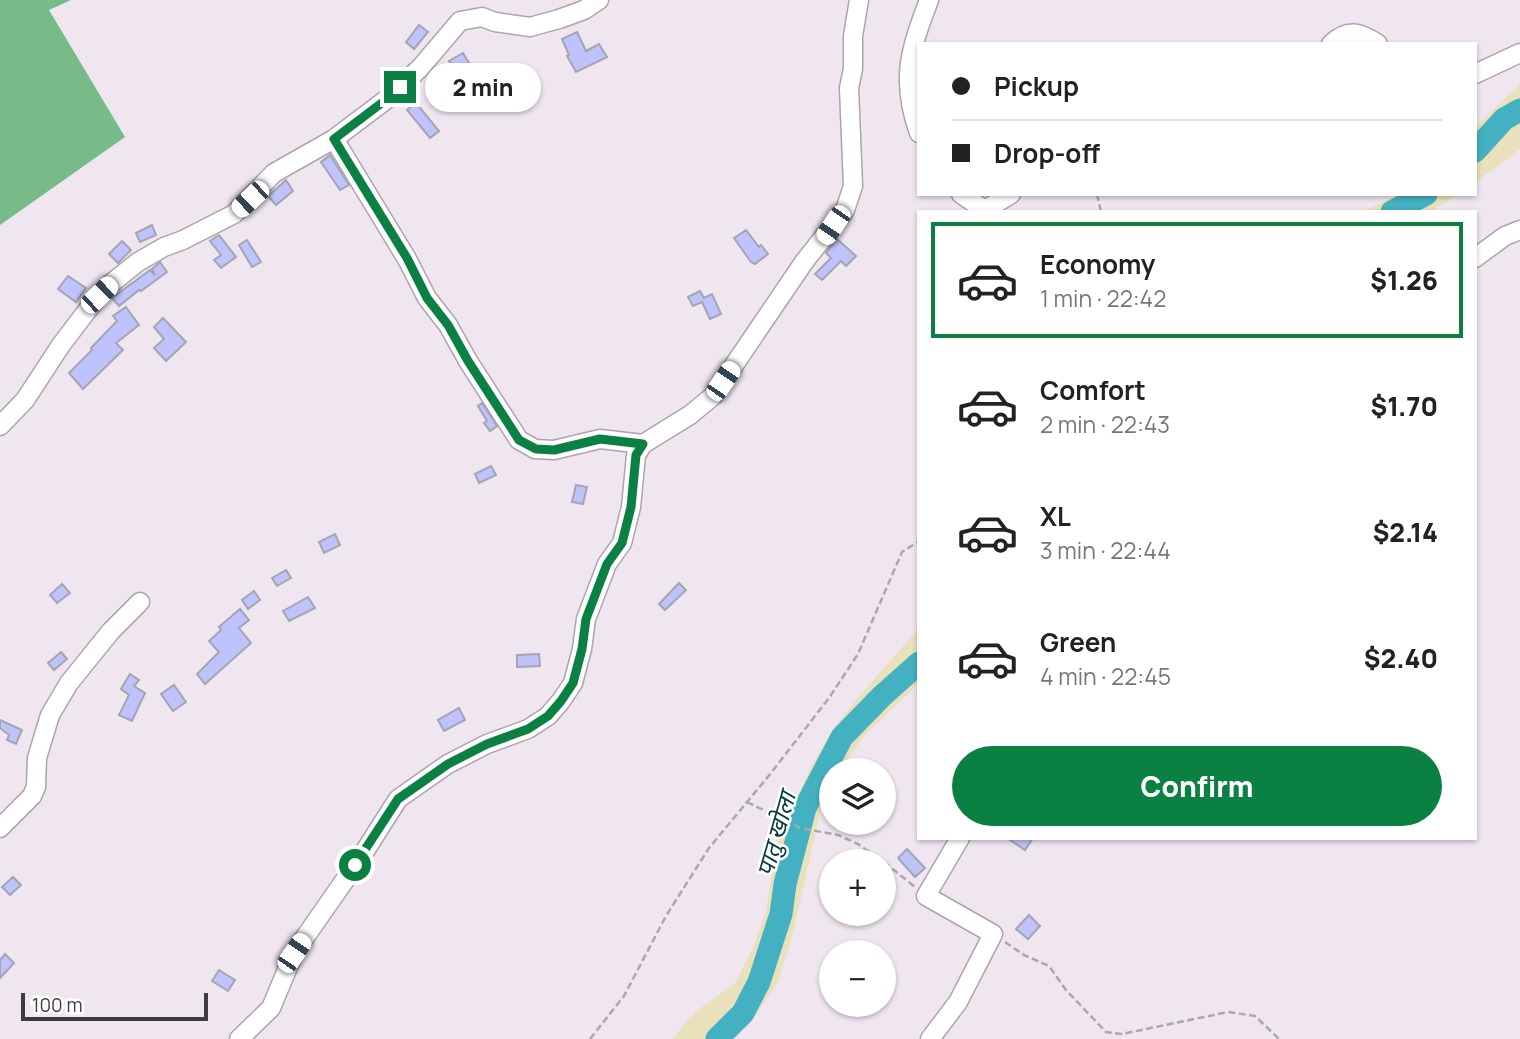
<!DOCTYPE html>
<html lang="en">
<head>
<meta charset="utf-8">
<style>
	body { margin:0; font-family:Manrope,"Noto Sans Devanagari",sans-serif; background:#f6f6f6; color:#222; height:100vh; display:flex; flex-direction:column; font-size:26px; white-space:nowrap }
	* { box-sizing:border-box; margin:0 }
	p { font-size:23px; color:#767676 }
	.icon { flex:none; width:38px; height:38px; fill:none; stroke:currentColor; stroke-width:2; stroke-linecap:round; stroke-linejoin:round }
	.map { position:relative; flex:1; overflow:hidden }
	.side { position:absolute; left:917px; top:210px; width:560px; height:630px; display:flex; flex-direction:column; background:#fff; border-radius:0px; box-shadow:0 2px 5px #0004 }
	.side>* { flex:none }
	.guide { position:absolute; left:917px; top:42px; width:560px; height:154px; border-radius:0px; box-shadow:0 2px 5px #0004; display:grid; align-content:center; height:154px; padding:0 35px; background:#fff }
	.fabs { position:absolute; left:819px; top:758px; display:grid; gap:14px }
	.fabs a { display:grid; place-items:center; width:77px; height:77px; border-radius:50%; background:#fff; box-shadow:0 2px 5px #0004; font-size:35px }
	.scale { position:absolute; left:21px; bottom:18px; width:187px; box-sizing:border-box; padding-left:7px; border:4px solid #3e3b3e; border-top:0; font-size:19px; line-height:24px; white-space:nowrap; color:#3e3b3e; -webkit-text-stroke:5px #fff; paint-order:stroke }
	.end { position:absolute; width:32px; height:32px; margin:-16px; border:9px solid #0b8043; background:#fff; box-shadow:0 0 0 4px #fff }
	.from { border-radius:50% }
	.bubble { position:absolute; height:49px; border-radius:24px; background:#fff; box-shadow:0 2px 5px #0004; font-size:23px; font-weight:800; line-height:49px; text-align:center }
	.car { position:absolute; width:21px; height:42px; margin:-21px -10px; border-radius:9px; box-shadow:0 0 5px 2px #0007; background:linear-gradient(#fff 24%,#345 0 40%,#fff 0 76%,#345 0 86%,#fff 0) }
	.guide b { display:flex; align-items:center; gap:24px; height:66px; font-size:26px }
	.guide b+b { border-top:2px solid #e0e0e0 }
	.guide i { width:18px; height:18px; background:#222 }
	ul { padding:12px 0 0; list-style:none }
	li { display:flex; align-items:center; gap:21px; height:116px; margin:0 14px 10px; padding:0 21px; border:4px solid transparent; border-radius:0px }
	li div { flex:1 }
	li b { display:block; font-size:26px }
	li em { font-style:normal; font-weight:800 }
	li.current { border-color:#0b8043 }
	li>.icon { width:63px; height:63px; stroke-width:1.5 }
	.cta { display:flex; gap:14px; margin-top:auto; padding:14px 35px }
	.cta a { flex:1; height:80px; border-radius:42px; background:#0b8043; color:#fff; font-size:28px; font-weight:800; line-height:80px; text-align:center }
	.map>svg:first-child { display:block }
</style>
</head>
<body>
<div class="map">
<svg width="1520" height="1039" viewBox="0 0 1520 1039">
	<rect width="100%" height="100%" fill="#efe6f0"/>
	<path fill="#7b8" d="M0 0H71L49 10 125 137 0 225Z"/>
	<path fill="#eae0bb" d="M1520 84V149L1475 183V127Z
		M1398 194H1458L1431 212H1363Z
		M919 628V683L863 737 841 770H831V788L820 812 793 933 778 982 756 1015 733 1039H672L694 1013 735 983 753 948 766 911 777 843 812 764 834 728 856 700Z"/>
	<g fill="none" stroke-linecap="round" stroke-linejoin="round">
		<path stroke="#43b1c1" stroke-width="23" d="M1475 151 1504 119 1520 110
			M1392 212 1426 194
			M717 1039 743 1013 759 982 781 914 785 884 805 808 842 737 882 696 919 663"/>
	</g>
	<path fill="#bec3fd" stroke="#a4a5b0" stroke-width="2" d="M419 25 428 32 414 49 406 42Z
		M577 32 586 51 599 44 607 57 576 72 567 56 569 55 562 39Z
		M463 53 472 68 458 76 457 73 440 83 434 74 451 64 449 61Z
		M416 103 439 131 430 138 407 110Z
		M330 155 349 185 340 190 321 162Z
		M286 180 293 191 276 205 268 196Z
		M152 225 156 235 140 242 136 233Z
		M746 230 759 247 761 245 768 254 755 264 751 262 734 238Z
		M219 235 236 257 221 268 214 260 221 255 210 241Z
		M837 239 856 256 846 266 841 261 822 280 815 274 831 258 826 253Z
		M247 240 261 262 252 267 239 245Z
		M122 241 131 250 118 263 109 254Z
		M160 262 167 272 141 291 139 290 119 306 112 298 150 270 155 275 152 269Z
		M68 276 86 288 76 302 58 289Z
		M700 291 704 298 712 294 721 314 710 319 702 302 693 306 688 297Z
		M126 307 139 325 116 343 123 350 83 389 69 373 92 350 91 348 117 321 113 316Z
		M163 318 186 342 166 361 154 348 164 339 154 327Z
		M482 403 497 426 490 431 484 423 487 421 478 406Z
		M491 466 496 475 479 483 475 474Z
		M576 485 587 487 583 504 572 502Z
		M335 534 340 545 324 553 319 542Z
		M286 570 291 578 277 586 272 578Z
		M679 583 686 590 665 610 659 604Z
		M62 584 70 593 57 603 50 595Z
		M254 591 260 600 248 609 242 600Z
		M308 597 315 608 289 621 283 611Z
		M240 609 249 620 239 628 251 643 205 684 197 674 219 652 209 641 221 630 219 627Z
		M61 652 67 659 54 670 48 663Z
		M539 654 540 666 517 667V655Z
		M130 674 139 680 134 686 145 693 132 721 119 715 129 695 121 689Z
		M174 685 186 702 173 711 161 694Z
		M459 708 465 720 444 731 438 720Z
		M0 720 22 730 16 744 7 740 9 735 0 728Z
		M1007 838H1033L1025 850Z
		M907 849 925 868 915 877 898 858Z
		M13 877 21 885 10 895 2 887Z
		M1029 915 1040 926 1028 939 1016 929Z
		M5 954 14 963 0 978V960Z
		M219 970 235 980 228 991 212 981Z"/>
	<g fill="none" stroke-linecap="round" stroke-linejoin="round">
		<g stroke="#ada4ad" stroke-width="21">
			<path id="minor" d="M1331 44C1348 28 1360 32 1378 44
				M1475 74 1520 53
				M919 133C900 80 910 50 929 0
				M334 139 407 259 427 298 448 325 468 361 519 440 535 449 554 450 600 439 643 444
				M961 194 985 210 1011 194
				M1475 258 1505 236 1520 230
				M0 426 25 400 61 345 99 295 113 282 138 262 164 247 183 240 234 214 274 173 334 139 387 99 420 68 460 21 482 17 495 22 530 27 559 19 584 10 599 0
				M0 828 32 796 36 787 37 758 50 715 69 683 111 631 140 602
				M239 1039 271 1008 294 953 363 854 398 799 448 764 487 744 528 729 548 716 561 701 573 683 582 649 586 619 607 564 622 543 631 507 636 455 643 444 690 415 713 396 804 262 845 210 853 186 849 88 853 69V36L859 0
				M930 1039 958 1002 993 934 926 896 960 838"/>
		</g>
		<path stroke="#ada6ae" stroke-width="2.5" stroke-dasharray="7 3.5" stroke-linecap="butt" d="M1097 194 1101 212
			M747 802 800 828 838 835 858 844 882 861
			M884 862 915 887
			M1005 942 1024 955 1049 966 1066 990 1106 1032 1122 1034 1228 1012 1255 1016 1279 1039
			M590 1039 624 996 666 916 709 848 771 773 829 698 858 654 902 552 919 541"/>
		<use href="#minor" stroke="#fff" stroke-width="18"/>
	</g>
	<g fill="none" stroke-linecap="round" stroke-linejoin="round">
		<path stroke="#0b8043" stroke-width="9" d="M355 865 398 799 448 764 487 744 528 729 548 716 561 701 573 683 582 649 586 619 607 564 622 543 631 507 636 455 643 444 600 439 554 450 536 449 519 440 468 361 448 325 427 298 407 258 334 139 387 99 400 87"/>
	</g>
	<g text-anchor="middle" dominant-baseline="central" stroke-width="5" stroke-linejoin="round" paint-order="stroke">
		<g font-size="24" font-style="italic" fill="#053a40" stroke="#fff">
			<text transform="translate(775 834) rotate(-74)">पातु खोला</text>
		</g>
	</g>
</svg>
<div class="fabs">
<a><svg class="icon" aria-label="layers" viewBox="0 0 24 24"><path d="M12 4l9 5-9 5-9-5zM3 14l9 5 9-5"/></svg></a>
<a>+</a>
<a>−</a>
</div>
<div class="scale">100 m</div>
<i class="end from" style="left:355px;top:865px"></i>
<i class="end" style="left:400px;top:87px"></i>
<div class="bubble" style="left:425px;top:63px;width:116px">2 min</div>
<i class="car" style="left:250px;top:199px;rotate:227deg"></i>
<i class="car" style="left:833px;top:225px;rotate:214deg"></i>
<i class="car" style="left:99px;top:295px;rotate:46deg"></i>
<i class="car" style="left:723px;top:381px;rotate:34deg"></i>
<i class="car" style="left:294px;top:953px;rotate:34deg"></i>
<div class="guide">
<b><i class="from"></i>Pickup</b>
<b><i></i>Drop-off</b>
</div>
<section class="side">
<ul>
<li class="current"><svg class="icon" aria-label="car" viewBox="0 0 24 24"><path d="M5 17H2v-5l4-1 3-4h7l3 4 3 1v5h-3M9 17h6M6 11h13"/><circle cx="7" cy="17" r="2"/><circle cx="17" cy="17" r="2"/></svg><div><b>Economy</b><p>1 min · 22:42</p></div><em>$1.26</em></li>
<li><svg class="icon" aria-label="car" viewBox="0 0 24 24"><path d="M5 17H2v-5l4-1 3-4h7l3 4 3 1v5h-3M9 17h6M6 11h13"/><circle cx="7" cy="17" r="2"/><circle cx="17" cy="17" r="2"/></svg><div><b>Comfort</b><p>2 min · 22:43</p></div><em>$1.70</em></li>
<li><svg class="icon" aria-label="car" viewBox="0 0 24 24"><path d="M5 17H2v-5l4-1 3-4h7l3 4 3 1v5h-3M9 17h6M6 11h13"/><circle cx="7" cy="17" r="2"/><circle cx="17" cy="17" r="2"/></svg><div><b>XL</b><p>3 min · 22:44</p></div><em>$2.14</em></li>
<li><svg class="icon" aria-label="car" viewBox="0 0 24 24"><path d="M5 17H2v-5l4-1 3-4h7l3 4 3 1v5h-3M9 17h6M6 11h13"/><circle cx="7" cy="17" r="2"/><circle cx="17" cy="17" r="2"/></svg><div><b>Green</b><p>4 min · 22:45</p></div><em>$2.40</em></li>
</ul>
<div class="cta"><a>Confirm</a></div>
</section>
</div>
</body>
</html>
